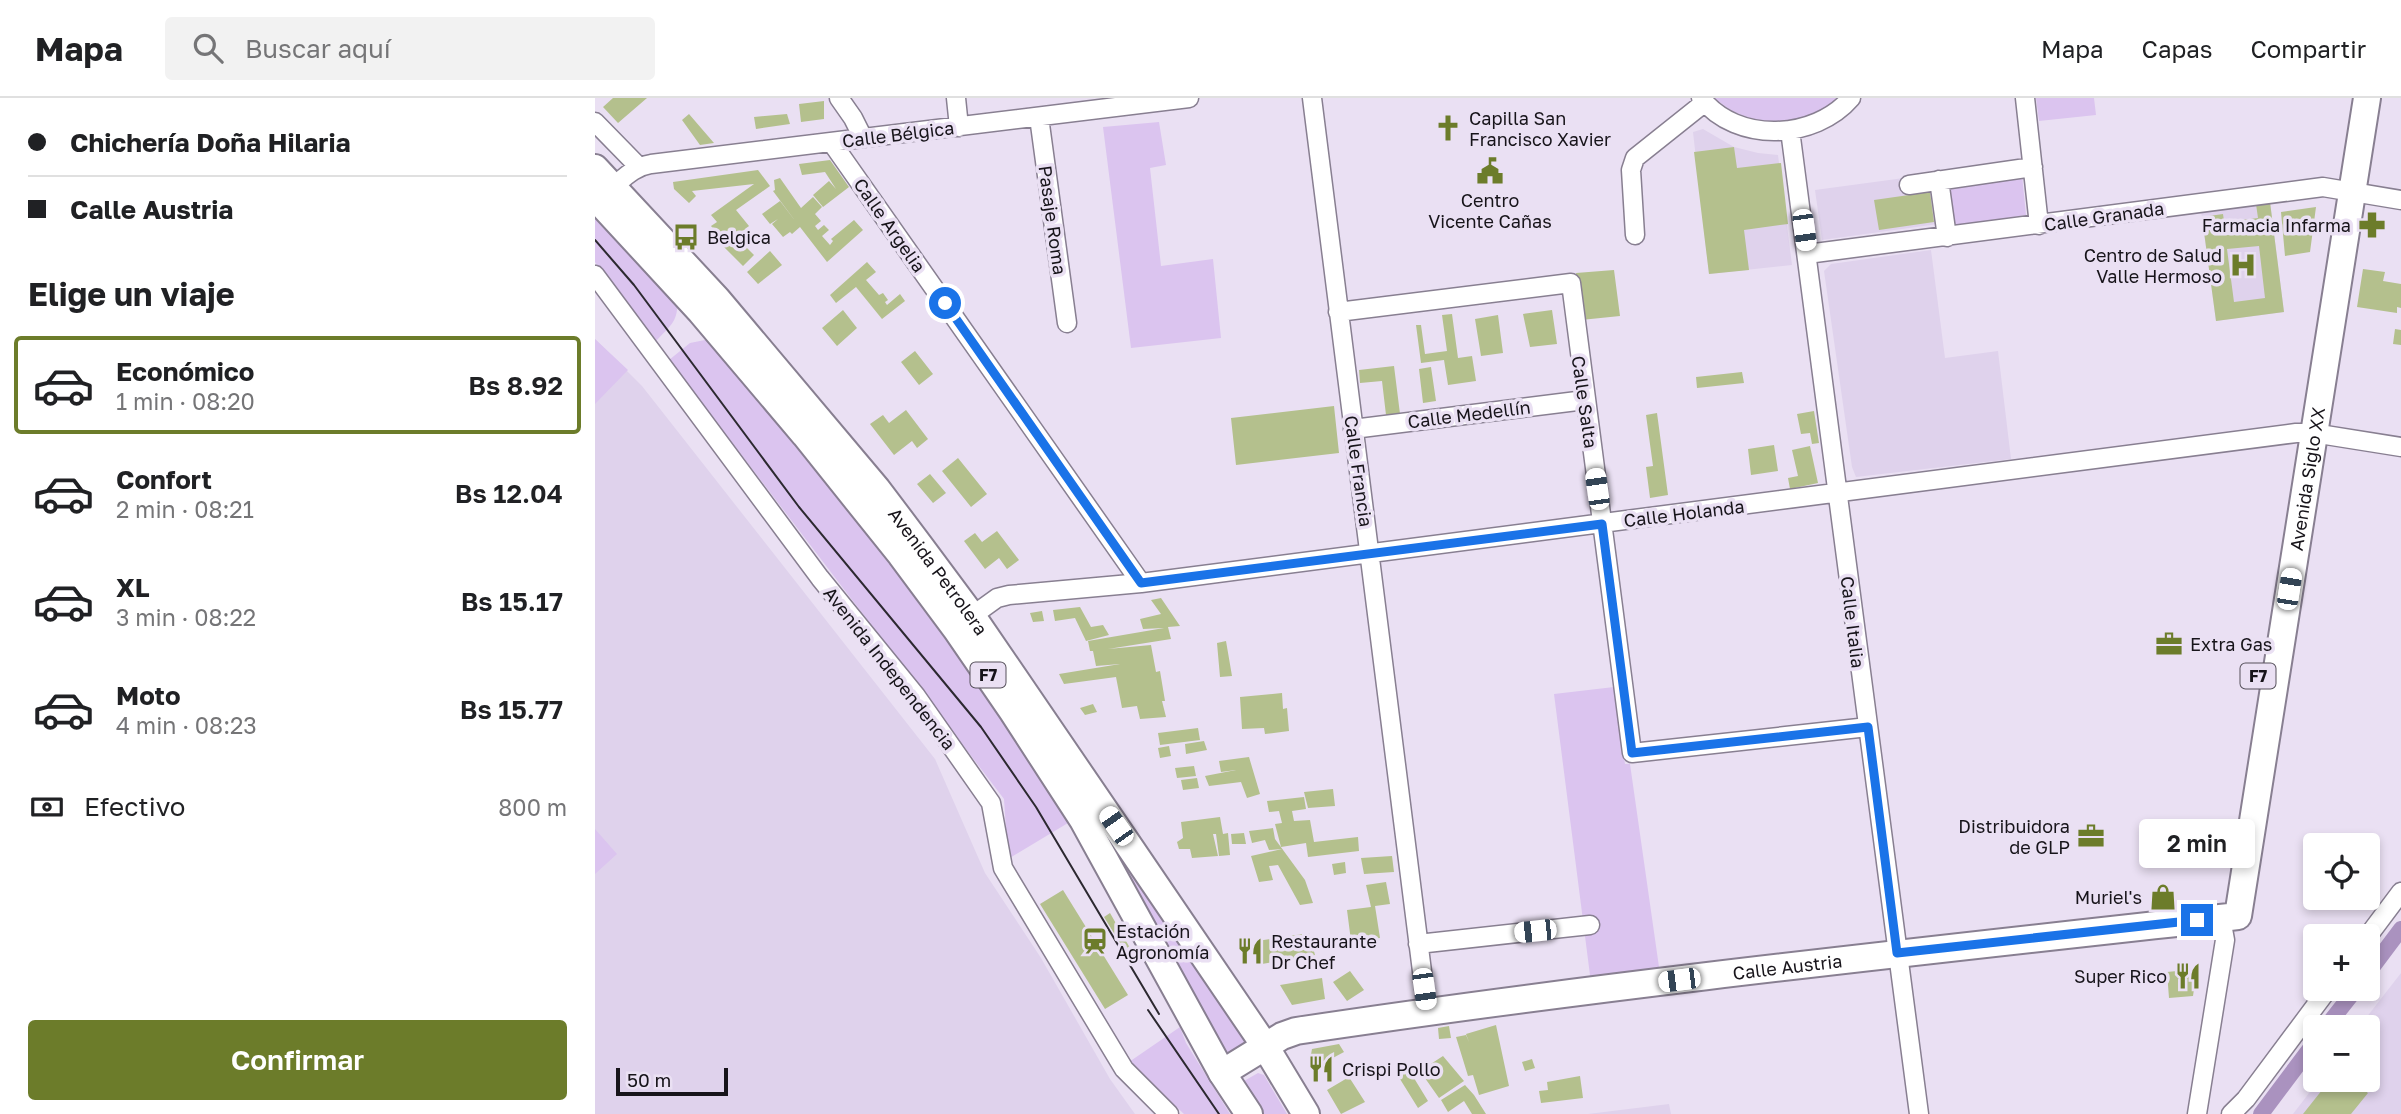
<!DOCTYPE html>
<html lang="es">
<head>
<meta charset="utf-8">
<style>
	body { margin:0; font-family:"Golos Text",sans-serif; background:#f2f2f2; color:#202124; height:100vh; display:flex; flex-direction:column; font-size:26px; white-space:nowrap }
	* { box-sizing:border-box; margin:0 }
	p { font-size:23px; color:#757577 }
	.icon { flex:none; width:38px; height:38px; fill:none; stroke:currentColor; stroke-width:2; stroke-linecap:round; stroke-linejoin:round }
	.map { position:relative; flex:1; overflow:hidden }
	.sheet { display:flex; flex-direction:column; background:#fff; width:595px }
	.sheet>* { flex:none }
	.guide { display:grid; align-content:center; height:154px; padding:0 28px; background:#fff }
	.buttons { position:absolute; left:1708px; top:735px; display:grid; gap:14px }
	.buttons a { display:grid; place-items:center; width:77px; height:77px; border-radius:7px; background:#fff; box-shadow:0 4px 10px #0003; font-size:35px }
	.scale { position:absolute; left:21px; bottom:18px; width:112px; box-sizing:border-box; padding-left:7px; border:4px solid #17141a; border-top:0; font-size:19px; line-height:24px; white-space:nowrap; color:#17141a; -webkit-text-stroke:5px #eae0f3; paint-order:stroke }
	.end { position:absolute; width:32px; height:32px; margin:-16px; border:9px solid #1a73e8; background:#fff; box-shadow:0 0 0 4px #fff }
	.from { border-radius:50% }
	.bubble { position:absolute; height:49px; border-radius:7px; background:#fff; box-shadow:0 4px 10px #0003; font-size:23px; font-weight:600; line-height:49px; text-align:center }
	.car { position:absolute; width:21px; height:42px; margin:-21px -10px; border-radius:9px; box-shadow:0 0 5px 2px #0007; background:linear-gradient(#fff 24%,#345 0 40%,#fff 0 76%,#345 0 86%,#fff 0) }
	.guide b { display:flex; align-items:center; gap:24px; height:66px; font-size:26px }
	.guide b+b { border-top:2px solid #e0e0e0 }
	.guide i { width:18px; height:18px; background:#202124 }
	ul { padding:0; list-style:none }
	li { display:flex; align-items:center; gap:21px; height:98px; margin:0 14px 10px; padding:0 14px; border:4px solid transparent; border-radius:7px }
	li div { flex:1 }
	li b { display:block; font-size:26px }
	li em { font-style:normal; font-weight:600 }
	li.on { border-color:#6c7c2a }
	li>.icon { width:63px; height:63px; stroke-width:1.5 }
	h2 { padding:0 28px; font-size:32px; line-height:84px }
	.pay { display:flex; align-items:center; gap:18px; height:77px; padding:0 28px; font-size:26px }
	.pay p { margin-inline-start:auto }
	.primary-button { display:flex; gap:14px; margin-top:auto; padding:14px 28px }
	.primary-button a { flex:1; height:80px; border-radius:7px; background:#6c7c2a; color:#fff; font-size:28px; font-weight:600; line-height:80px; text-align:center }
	header { display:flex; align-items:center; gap:42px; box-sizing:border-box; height:98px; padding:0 35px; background:#fff; border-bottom:2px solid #e0e0e0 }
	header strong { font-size:33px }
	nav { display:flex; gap:38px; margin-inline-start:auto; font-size:24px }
	.search { width:490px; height:63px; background:#f2f2f2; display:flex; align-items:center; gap:18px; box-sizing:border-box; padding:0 24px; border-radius:7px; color:#757577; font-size:26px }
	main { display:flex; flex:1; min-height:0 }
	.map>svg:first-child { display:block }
</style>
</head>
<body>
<header>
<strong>Mapa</strong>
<div class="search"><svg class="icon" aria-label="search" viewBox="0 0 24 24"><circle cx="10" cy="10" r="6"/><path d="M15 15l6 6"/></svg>Buscar aquí</div>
<nav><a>Mapa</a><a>Capas</a><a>Compartir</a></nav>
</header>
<main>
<section class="sheet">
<div class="guide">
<b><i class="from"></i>Chichería Doña Hilaria</b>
<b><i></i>Calle Austria</b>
</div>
<h2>Elige un viaje</h2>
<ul>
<li class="on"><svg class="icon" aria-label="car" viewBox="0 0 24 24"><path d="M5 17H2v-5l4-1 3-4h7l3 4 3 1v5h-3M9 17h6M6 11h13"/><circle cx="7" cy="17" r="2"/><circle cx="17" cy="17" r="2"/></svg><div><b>Económico</b><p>1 min · 08:20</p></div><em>Bs 8.92</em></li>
<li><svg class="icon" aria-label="car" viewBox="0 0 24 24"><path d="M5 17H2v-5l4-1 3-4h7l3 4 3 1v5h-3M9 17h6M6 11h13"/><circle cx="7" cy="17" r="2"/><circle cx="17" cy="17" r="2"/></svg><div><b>Confort</b><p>2 min · 08:21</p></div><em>Bs 12.04</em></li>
<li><svg class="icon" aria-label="car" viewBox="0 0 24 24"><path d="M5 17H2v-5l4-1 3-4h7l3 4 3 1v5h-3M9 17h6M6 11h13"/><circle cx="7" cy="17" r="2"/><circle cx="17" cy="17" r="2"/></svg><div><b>XL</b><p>3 min · 08:22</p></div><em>Bs 15.17</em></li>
<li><svg class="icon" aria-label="car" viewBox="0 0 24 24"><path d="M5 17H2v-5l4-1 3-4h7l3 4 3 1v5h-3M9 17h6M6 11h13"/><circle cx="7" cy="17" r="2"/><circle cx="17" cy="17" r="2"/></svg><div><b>Moto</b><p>4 min · 08:23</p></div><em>Bs 15.77</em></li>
</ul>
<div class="pay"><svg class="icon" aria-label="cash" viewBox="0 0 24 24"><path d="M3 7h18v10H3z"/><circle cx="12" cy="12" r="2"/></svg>Efectivo<p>800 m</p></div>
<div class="primary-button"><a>Confirmar</a></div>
</section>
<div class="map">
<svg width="1806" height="1016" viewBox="0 0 1806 1016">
	<rect width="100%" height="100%" fill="#eae0f3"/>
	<path fill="#dfd2ec" d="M1108 31 1139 49 1163 55 1183 57 1197 167 1114 176 1098 34Z
		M1309 80 1312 96 1339 92 1343 126 1227 142 1220 92Z
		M1675 104 1689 214 1621 223 1606 113Z
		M1336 152 1350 260 1403 253 1416 361 1261 379 1257 369 1229 173 1236 166Z
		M0 241 47 288 340 661 390 775 446 860 515 981 540 1016H0Z
		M1806 875V1016H1698L1724 982H1773V929H1764Z
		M1074 1006 1076 1016H993Z"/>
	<path fill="#dbc4ef" d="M1119 0H1246C1219 26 1175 30 1142 15 1134 12 1126 5 1119 0Z
		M1441 0H1499L1501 17 1444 23Z
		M564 24 571 67 555 70 566 168 618 161 626 240 536 250 508 29Z
		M1427 77 1431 117 1358 128 1352 87Z
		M0 113 82 200C84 223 76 227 61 243L0 164Z
		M0 241 33 272 0 306Z
		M115 241 317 485 323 505 400 605 478 722 413 761 409 701 74 262 95 245Z
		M314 447 654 943 629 959 514 752Z
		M1019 589 1030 666H1035L1065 876 996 885 959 596Z
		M0 731 22 756 0 776Z
		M585 929 591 945 635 1016H589L534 964Z
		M663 975 669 977 692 1016H668L649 990V983Z"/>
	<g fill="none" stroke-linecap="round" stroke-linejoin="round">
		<path stroke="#aa92bf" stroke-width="16" d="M1773 875 1806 831
			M1731 929 1761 891
			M1666 1016 1720 944"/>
	</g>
	<path fill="#b4c08d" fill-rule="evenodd" d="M18 0H52L23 25 8 9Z
		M229 3V21L206 24 204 6Z
		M94 16 119 45 105 47 87 22Z
		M192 16 195 26 161 31 159 19Z
		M1139 49 1142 70 1186 65 1193 126 1149 132 1154 172 1114 176 1099 54Z
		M235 62 254 89 228 109 218 97 234 83 241 91 230 74 207 77 204 66Z
		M163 72 175 88 141 112 154 128 143 137 139 130 125 139 116 128 122 124 116 117 159 86 97 93 101 98 94 105 79 91 78 84Z
		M185 80 206 110 218 99 227 109 220 116 226 123 220 128 223 132 229 127 234 132 227 138 235 147 238 143 236 141 259 122 268 132 232 164 205 129 197 136 195 134 188 139 177 126 183 121 175 126 167 116 185 103 201 124 178 93 180 92 179 82Z
		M1335 94 1339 124 1284 132 1279 102Z
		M1675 104 1689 214 1621 223 1607 119 1628 116 1631 137 1649 134 1647 122 1663 120 1661 106ZM1664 148 1670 200 1639 204 1632 151Z
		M1721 109 1715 154 1690 158 1686 114Z
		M141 139 159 157 148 168 129 149Z
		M175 153 187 167 163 186 152 174Z
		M272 164 281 174 271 182 284 197 288 195 293 202 290 204 292 207 305 196 310 203 287 221 261 189 241 205 235 197Z
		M1768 171 1790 174 1788 183 1806 186V210L1802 209V215L1762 209Z
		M1019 172 1025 218 986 222 981 175Z
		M248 212 262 230 242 248 227 230Z
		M957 212 962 246 935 249 928 216Z
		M857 216 863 260 877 258 881 283 853 287 849 262 826 265 821 227H826L830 256 852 253 847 217Z
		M903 217 908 255 886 258 880 221Z
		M1800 231 1806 232V247L1798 246Z
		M320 253 338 276 324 287 306 264Z
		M799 268 805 316 791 317 787 283 765 285 764 272Z
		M836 269 841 303 828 305 824 271Z
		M1147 274 1149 285 1102 290 1101 279Z
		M739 308 744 355 641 367 636 320Z
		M311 312 333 341 322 350 317 343 299 357 275 326 288 317 294 325Z
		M1219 313 1224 345 1217 346 1215 335 1206 336 1202 316Z
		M1062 315 1073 397 1055 400 1051 369 1058 368 1051 317Z
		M1179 347 1183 373 1156 377 1153 351Z
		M1215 348 1223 385 1195 391 1193 380 1203 378 1197 352Z
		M363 360 392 396 376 409 347 373Z
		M335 376 351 395 338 405 322 386Z
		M402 433 424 462 412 471 404 460 390 471 369 443 380 435 387 444Z
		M566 500 585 528 573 529 576 541 513 551 556 547 561 574 565 573 570 603H567L571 619 545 621 542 608 527 610 521 579 469 586 464 576 525 566 501 568 498 553H495L493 543 569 530 548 531 545 521 566 516 556 502Z
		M485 509 496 529 508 527 514 537 491 543 480 520 460 523 458 512Z
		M447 513 449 523 438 524 435 515Z
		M631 543 637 578 625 579 622 545Z
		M687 595 688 611 692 610 694 633 670 636 669 630 647 631 645 599Z
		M498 606 502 614 490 617 485 610Z
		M603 630 605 642 565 647 563 635Z
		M609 643 612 652 591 656 590 646Z
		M574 648 576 658 565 660 563 650Z
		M654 659 665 696 652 700 646 684 614 688 610 678 641 672 626 674 624 663Z
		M599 668 601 678 582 680 580 670Z
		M602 680 604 690 588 692 586 682Z
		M738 691 740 708 713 710 709 694Z
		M709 699 711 711 697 713 699 723 715 722 719 744 763 739 764 753 713 759 711 745 686 749 680 726 687 725 684 713 674 714 672 703Z
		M625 719 628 736 633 735 635 757 624 758 621 736H618L623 758 597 760 595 751H584L582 744 588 740 586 724Z
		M678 730 680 741 710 782 718 805 705 807 683 767 674 768 678 782 664 784 656 758 687 751 674 752 670 742 657 745 654 733Z
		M649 735 651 746H637L636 736Z
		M797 758 799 774 769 776 766 760Z
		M750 764 751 775 739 777 737 766Z
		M791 784 795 806 780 808 785 840 756 843 752 812 776 809 771 787Z
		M468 792 533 897 510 911 445 806Z
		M515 815 535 850 530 853 509 819Z
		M714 835 720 857 667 866 662 843Z
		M1602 871 1598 898 1574 900 1572 874Z
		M755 873 769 892 752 903 738 884Z
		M727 880 730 901 697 907 685 887Z
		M901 927 914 988 884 997 878 977 873 978 861 939 871 937 874 944 871 936Z
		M854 928 856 940 844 941 843 930Z
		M744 946 749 954 719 970 715 962 717 951Z
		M848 958 869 983 844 1000 825 973Z
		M937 961 940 970 930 973 927 964Z
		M811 967 833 1003 823 1010 800 973Z
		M985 978 988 1000 946 1005 944 993 953 992 952 984Z
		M754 979 770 1004 746 1016 732 992Z
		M1735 982H1759L1758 983 1773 995 1756 1016H1708Z
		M870 987 879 997 891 1016H877L869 1003 853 1014 846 1002Z"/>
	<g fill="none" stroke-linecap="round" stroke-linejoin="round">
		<g stroke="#887f91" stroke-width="21">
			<path id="minor" d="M244 0 258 20 268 40
				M361 0 364 29
				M717 0 832 913
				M1106 0C1142 46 1220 42 1256 0
				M1430 0 1444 127
				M444 19 472 225
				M0 24 44 69
				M1195 32 1324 1016
				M237 45 546 485
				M1344 82 1352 139
				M1314 87 1438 69
				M18 89C31 78 39 69 56 66L594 0
				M1040 137 1036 72 1040 60 1109 5
				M1212 156 1728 89 1806 102
				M0 177 225 480 321 598 396 705 408 770 529 971 574 1016
				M743 214 976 185 1037 655 1273 629
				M758 331 990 302
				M377 518 402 500 414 497 546 485 1701 335H1718L1806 349
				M1773 838 1806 794
				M823 846 995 827
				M1602 1016 1630 842 1626 820
				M1636 1016 1651 1001 1733 891"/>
		</g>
		<g stroke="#887f91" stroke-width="30">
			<g id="highway">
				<path id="s1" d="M0 70 122 201 282 391 325 448 377 518 530 742 670 948 711 1016"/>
				<path d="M0 99 106 214 210 337 306 457 361 531 418 614 488 722 627 975 654 1016"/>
				<path id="s2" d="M627 975 687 938 701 933C1014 886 1329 853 1643 818L1772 0"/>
			</g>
		</g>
		<use href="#minor" stroke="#fff" stroke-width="18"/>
		<use href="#highway" stroke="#fff" stroke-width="26"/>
		<path stroke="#2c2930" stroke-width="2" d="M0 142 39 187 204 409 386 629 441 709 564 916
			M553 912 624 1016"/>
	</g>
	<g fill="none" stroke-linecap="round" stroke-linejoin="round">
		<path stroke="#1a73e8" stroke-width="9" d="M350 205 546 485 1007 426 1037 655 1273 629 1302 855 1602 822"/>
	</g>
	<defs>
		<g id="church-bare" transform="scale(2.1)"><path d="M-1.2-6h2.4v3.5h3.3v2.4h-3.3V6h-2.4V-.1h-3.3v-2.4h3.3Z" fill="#6c7c2a" stroke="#eae0f3" stroke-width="2.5" paint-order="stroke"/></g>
		<g id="civic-bare" transform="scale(2.1)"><path d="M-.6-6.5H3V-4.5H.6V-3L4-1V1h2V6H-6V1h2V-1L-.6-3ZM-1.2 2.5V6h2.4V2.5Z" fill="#6c7c2a" stroke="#eae0f3" stroke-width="2.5" paint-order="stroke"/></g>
		<g id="pharmacy-bare" transform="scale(2.1)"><path d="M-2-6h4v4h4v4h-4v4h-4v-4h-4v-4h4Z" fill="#6c7c2a" stroke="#eae0f3" stroke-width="2.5" paint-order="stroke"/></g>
		<g id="bus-bare" transform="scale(2.1)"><path d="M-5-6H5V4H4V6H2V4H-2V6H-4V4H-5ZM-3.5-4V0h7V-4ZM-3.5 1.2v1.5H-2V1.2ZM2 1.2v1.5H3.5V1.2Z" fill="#6c7c2a" stroke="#eae0f3" stroke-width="2.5" paint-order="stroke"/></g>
		<g id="hospital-bare" transform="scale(2.1)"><path d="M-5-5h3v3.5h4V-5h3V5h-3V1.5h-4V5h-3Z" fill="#6c7c2a" stroke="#eae0f3" stroke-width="2.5" paint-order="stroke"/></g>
		<g id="office-bare" transform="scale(2.1)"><path d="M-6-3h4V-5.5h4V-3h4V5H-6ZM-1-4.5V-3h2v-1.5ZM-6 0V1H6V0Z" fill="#6c7c2a" stroke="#eae0f3" stroke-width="2.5" paint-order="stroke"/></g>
		<g id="shop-bare" transform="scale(2.1)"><path d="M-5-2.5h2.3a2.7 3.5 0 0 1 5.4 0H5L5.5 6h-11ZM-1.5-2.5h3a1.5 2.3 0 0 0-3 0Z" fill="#6c7c2a" stroke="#eae0f3" stroke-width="2.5" paint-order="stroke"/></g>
		<g id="station-bare" transform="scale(2.1)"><path d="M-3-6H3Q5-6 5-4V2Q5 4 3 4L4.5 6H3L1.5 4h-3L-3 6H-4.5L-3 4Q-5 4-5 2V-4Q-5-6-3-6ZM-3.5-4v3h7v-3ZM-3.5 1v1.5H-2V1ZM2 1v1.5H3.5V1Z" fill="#6c7c2a" stroke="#eae0f3" stroke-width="2.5" paint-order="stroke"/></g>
		<g id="restaurant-bare" transform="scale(2.1)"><path d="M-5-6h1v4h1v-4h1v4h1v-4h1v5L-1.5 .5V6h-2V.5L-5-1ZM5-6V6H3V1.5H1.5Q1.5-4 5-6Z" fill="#6c7c2a" stroke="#eae0f3" stroke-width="2.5" paint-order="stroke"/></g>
	</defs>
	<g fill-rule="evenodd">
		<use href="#church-bare" x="853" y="30"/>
		<use href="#civic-bare" x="895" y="73"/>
		<use href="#pharmacy-bare" x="1777" y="127"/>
		<use href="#bus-bare" x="91" y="139"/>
		<use href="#hospital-bare" x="1648" y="167"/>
		<use href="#office-bare" x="1574" y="546"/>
		<use href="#office-bare" x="1496" y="738"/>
		<use href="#shop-bare" x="1568" y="799"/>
		<use href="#station-bare" x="500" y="843"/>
		<use href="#restaurant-bare" x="655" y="853"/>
		<use href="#restaurant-bare" x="1593" y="878"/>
		<use href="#restaurant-bare" x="726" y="971"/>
	</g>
	<g text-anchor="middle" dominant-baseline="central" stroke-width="7" stroke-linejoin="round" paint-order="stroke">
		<g fill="#eae0f3" stroke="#56515b" stroke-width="2">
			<rect x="375.5" y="564.5" width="35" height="25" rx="5"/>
			<rect x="1645.5" y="565.5" width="35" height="25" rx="5"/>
		</g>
		<g font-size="16" font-weight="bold" fill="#17141a">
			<text x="393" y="577">F7</text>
			<text x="1663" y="578">F7</text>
		</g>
		<g font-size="18" fill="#17141a" stroke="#eae0f3" text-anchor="start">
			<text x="874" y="20">Capilla San<tspan x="874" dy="21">Francisco Xavier</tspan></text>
			<text x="895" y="102" text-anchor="middle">Centro<tspan x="895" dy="21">Vicente Cañas</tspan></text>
			<text x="1756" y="127" text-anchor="end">Farmacia Infarma</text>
			<text x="112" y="139">Belgica</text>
			<text x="1627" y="157" text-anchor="end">Centro de Salud<tspan x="1627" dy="21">Valle Hermoso</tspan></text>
			<text x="1595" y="546">Extra Gas</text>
			<text x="1475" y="728" text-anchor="end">Distribuidora<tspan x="1475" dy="21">de GLP</tspan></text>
			<text x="1547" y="799" text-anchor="end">Muriel's</text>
			<text x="521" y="833">Estación<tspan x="521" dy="21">Agronomía</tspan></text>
			<text x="676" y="843">Restaurante<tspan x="676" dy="21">Dr Chef</tspan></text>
			<text x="1572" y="878" text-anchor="end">Super Rico</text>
			<text x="747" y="971">Crispi Pollo</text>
		</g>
		<g font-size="18" fill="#17141a" stroke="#eae0f3">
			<text transform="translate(303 36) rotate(-7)">Calle Bélgica</text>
			<text transform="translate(1509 118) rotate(-8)">Calle Granada</text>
			<text transform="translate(458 122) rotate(82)">Pasaje Roma</text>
			<text transform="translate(295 127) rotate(55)">Calle Argelia</text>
			<text transform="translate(990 304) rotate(82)">Calle Salta</text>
			<text transform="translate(874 316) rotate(-7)">Calle Medellín</text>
			<text transform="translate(764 373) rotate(82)">Calle Francia</text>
			<text stroke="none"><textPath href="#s2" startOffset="1477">Avenida Siglo XX</textPath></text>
			<text transform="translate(1089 415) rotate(-7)">Calle Holanda</text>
			<text stroke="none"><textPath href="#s1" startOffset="530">Avenida Petrolera</textPath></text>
			<text transform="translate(1258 524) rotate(83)">Calle Italia</text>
			<text transform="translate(295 570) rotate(52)">Avenida Independencia</text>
			<text stroke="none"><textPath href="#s2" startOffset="581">Calle Austria</textPath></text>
		</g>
	</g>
</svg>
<div class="buttons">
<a><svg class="icon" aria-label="locate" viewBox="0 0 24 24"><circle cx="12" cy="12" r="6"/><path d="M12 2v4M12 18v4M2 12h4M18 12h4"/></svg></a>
<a>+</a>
<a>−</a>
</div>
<div class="scale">50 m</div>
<i class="end from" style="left:350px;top:205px"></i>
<i class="end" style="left:1602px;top:822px"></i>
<div class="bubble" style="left:1544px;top:721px;width:116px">2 min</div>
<i class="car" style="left:1209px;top:132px;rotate:172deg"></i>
<i class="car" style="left:1002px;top:391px;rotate:352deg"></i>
<i class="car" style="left:1694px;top:491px;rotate:9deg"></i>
<i class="car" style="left:521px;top:728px;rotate:325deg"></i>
<i class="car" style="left:940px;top:833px;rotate:264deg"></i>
<i class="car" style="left:1084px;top:882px;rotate:263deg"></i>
<i class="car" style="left:829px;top:891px;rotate:172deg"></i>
</div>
</main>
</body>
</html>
